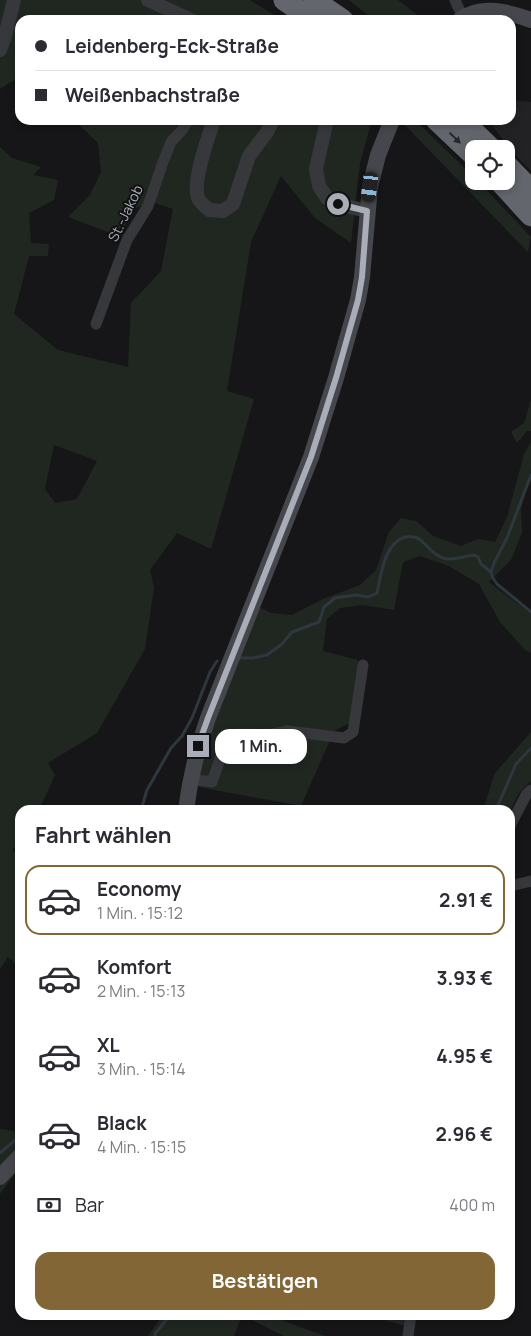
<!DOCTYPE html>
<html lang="de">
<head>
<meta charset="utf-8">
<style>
	body { margin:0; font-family:Manrope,sans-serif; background:#f2f2f3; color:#2b2b33; height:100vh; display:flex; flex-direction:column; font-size:19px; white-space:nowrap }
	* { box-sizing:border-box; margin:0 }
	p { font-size:16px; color:#7c7c81 }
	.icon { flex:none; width:28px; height:28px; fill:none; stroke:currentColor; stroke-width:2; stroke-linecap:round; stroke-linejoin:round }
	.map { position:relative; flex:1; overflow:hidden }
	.panel { position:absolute; left:15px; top:805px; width:500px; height:515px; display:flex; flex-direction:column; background:#fff; border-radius:15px; box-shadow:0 2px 8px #0003 }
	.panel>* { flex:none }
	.top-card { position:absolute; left:15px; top:15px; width:501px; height:110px; border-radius:15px; box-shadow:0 2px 8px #0003; display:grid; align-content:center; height:110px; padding:0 20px; background:#fff }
	.controls { position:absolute; left:465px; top:140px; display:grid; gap:10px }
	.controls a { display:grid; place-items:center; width:50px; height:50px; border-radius:10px; background:#fff; box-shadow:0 2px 8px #0003; font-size:25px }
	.end { position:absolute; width:22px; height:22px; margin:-11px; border:6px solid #a8adb7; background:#111; box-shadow:0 0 0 2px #111 }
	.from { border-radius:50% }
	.bubble { position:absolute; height:35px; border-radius:15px; background:#fff; box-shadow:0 2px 8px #0003; font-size:16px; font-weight:700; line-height:35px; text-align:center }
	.car { position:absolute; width:15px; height:30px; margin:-15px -8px; border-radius:6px; box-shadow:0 0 4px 1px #0007; background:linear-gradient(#222 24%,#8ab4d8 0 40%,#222 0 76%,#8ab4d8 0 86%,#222 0) }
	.top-card b { display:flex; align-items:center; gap:18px; height:48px; font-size:19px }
	.top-card b+b { border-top:1px solid #e1e1e2 }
	.top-card i { width:12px; height:12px; background:#2b2b33 }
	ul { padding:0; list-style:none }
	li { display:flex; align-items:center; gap:15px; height:70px; margin:0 10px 8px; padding:0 10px; border:2px solid transparent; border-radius:15px }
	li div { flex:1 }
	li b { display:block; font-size:19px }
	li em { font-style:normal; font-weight:700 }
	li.current { border-color:#826636 }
	li>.icon { width:45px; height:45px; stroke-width:1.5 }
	h2 { padding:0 20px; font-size:22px; line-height:60px }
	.pay { display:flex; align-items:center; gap:12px; height:55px; padding:0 20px; font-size:19px }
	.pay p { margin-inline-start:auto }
	.action { display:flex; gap:10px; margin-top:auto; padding:10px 20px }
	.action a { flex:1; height:58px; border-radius:15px; background:#826636; color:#fff; font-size:20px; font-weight:700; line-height:58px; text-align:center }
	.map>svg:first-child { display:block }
</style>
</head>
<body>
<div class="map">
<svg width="531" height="1336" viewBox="0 0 531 1336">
	<rect width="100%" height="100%" fill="#161618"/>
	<path fill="#222225" d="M511 100 531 102V171L514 154 488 120H511Z"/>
	<path fill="#202721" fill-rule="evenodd" d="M0 0H250L282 20H20V76L0 89Z
		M349 0H398L424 20H374Z
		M77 120H372L360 163 351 243 315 218 281 176 251 242 227 391 254 399 211 549 177 533 150 570 154 588 145 649 97 733 48 763 55 775 39 810H20V839L12 851 20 855 19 923 20 924V968L8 957 0 969V147L12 158 41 167 33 175 58 180 54 200 29 213 31 243 49 244 48 256H29L14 314 58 350 128 367 131 303 161 271 173 209 152 202 130 210 121 237 68 217 90 195 101 172 98 143 80 126ZM54 445 97 461 77 499 55 503 45 489Z
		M400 120H415L474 177V181H478L531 237 528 252Z
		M531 400V431H527L517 443 511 432 524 423Z
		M531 442V471L521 509 522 533 511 560 489 582 531 614V653L525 650 500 622 479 584 449 566 420 556 403 562 394 610 363 605 340 608 327 619 323 651 358 660 350 723 334 731 301 806 193 786 204 736 257 606 271 613 292 615 323 599 360 585 376 570 389 532 401 518 416 521 433 536 461 546 478 539 495 542 507 517 524 454Z
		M531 732V781L519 793 510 811V810H483L495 773Z
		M0 1129 14 1131 20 1151 19 1168 0 1194Z
		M163 1315H268L325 1336H284L242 1315 234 1336H148Z
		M368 1315H407L405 1326Z"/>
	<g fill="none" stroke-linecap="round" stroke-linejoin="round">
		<path stroke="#2e373d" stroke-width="3" d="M531 475 507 538 494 563 491 572 493 578 497 584 531 612
			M239 658H253L267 655 282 644 292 632 319 622 324 607 335 598 356 595 368 597 377 593C381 576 384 543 405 537 410 536 415 536 419 539 428 545 435 558 447 559 455 560 465 556 474 555L478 557 481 564 491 572
			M141 810 147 790 171 748 182 736 192 718 210 672 217 661
			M496 810 516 764 531 748
			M0 1153 20 1136
			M155 1336V1334L170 1315"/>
		<path stroke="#37383c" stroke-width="11" d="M455 0 463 18
			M96 324 127 240 148 206 163 162 171 142 183 129 188 120
			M190 779 212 782 221 756 234 737 239 734 268 735 288 731 344 738 353 732 363 665
			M510 826 526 795 531 790
			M510 886 531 881
			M408 1336 411 1315"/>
		<path stroke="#37383c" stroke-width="14" d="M148 0 191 20
			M0 50 4 40 14 0
			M214 120C208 138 192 181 198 198 200 203 206 207 209 210L223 211 233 204 249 156 267 132 273 120
			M327 120 316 169 319 186 327 198 337 204 367 211"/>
		<path stroke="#45474c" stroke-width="16" d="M460 20C480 4 509 12 531 20
			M186 810C190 778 197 749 208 718L311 457 336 378 358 300 362 277 370 187 378 155 392 120
			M0 1177 20 1156"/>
		<path stroke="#63666d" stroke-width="21" d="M284 0 313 20
			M314 0 343 20
			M436 120 474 156
			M462 120 492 149
			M506 164 531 190
			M499 181 531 216"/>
	</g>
	<defs><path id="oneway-solid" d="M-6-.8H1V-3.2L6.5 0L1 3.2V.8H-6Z" transform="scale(1.25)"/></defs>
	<use fill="#26262a" href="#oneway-solid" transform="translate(455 138) rotate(44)"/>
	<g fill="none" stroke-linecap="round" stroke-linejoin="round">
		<path stroke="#a8adb7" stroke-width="6" d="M198 746 208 718 311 457 336 378 358 300 362 277 367 211 338 204"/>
	</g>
	<g text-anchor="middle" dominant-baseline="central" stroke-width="4" stroke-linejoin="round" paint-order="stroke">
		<g font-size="14" fill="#a8adb7" stroke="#111113">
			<text transform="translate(125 213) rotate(-64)">St.-Jakob</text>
		</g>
	</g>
</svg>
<div class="controls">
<a><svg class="icon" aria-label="locate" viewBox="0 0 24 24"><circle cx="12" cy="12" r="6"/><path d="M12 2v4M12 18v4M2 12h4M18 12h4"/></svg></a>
</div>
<i class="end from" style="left:338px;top:204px"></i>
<i class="end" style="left:198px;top:746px"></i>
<div class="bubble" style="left:215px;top:729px;width:92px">1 Min.</div>
<i class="car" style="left:370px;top:187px;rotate:187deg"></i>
<div class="top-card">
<b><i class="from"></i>Leidenberg-Eck-Straße</b>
<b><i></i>Weißenbachstraße</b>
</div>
<section class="panel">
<h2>Fahrt wählen</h2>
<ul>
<li class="current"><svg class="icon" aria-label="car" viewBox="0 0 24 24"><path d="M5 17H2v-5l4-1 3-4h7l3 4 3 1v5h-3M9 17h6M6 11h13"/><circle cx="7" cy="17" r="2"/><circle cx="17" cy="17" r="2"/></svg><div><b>Economy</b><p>1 Min. · 15:12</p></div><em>2.91 €</em></li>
<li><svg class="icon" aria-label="car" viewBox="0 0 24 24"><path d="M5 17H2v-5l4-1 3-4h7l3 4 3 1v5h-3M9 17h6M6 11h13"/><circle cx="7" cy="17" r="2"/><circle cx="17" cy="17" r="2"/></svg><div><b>Komfort</b><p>2 Min. · 15:13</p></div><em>3.93 €</em></li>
<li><svg class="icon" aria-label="car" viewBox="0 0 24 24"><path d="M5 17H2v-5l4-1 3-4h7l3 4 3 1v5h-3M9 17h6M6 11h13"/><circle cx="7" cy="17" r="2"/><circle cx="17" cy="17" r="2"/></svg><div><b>XL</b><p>3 Min. · 15:14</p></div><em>4.95 €</em></li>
<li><svg class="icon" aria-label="car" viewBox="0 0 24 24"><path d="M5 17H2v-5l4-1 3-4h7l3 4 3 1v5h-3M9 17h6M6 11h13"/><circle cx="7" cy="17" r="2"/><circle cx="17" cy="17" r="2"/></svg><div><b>Black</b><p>4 Min. · 15:15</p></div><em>2.96 €</em></li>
</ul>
<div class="pay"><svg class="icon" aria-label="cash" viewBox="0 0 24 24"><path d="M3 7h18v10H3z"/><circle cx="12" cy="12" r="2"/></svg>Bar<p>400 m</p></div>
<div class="action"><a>Bestätigen</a></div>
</section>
</div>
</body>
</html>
